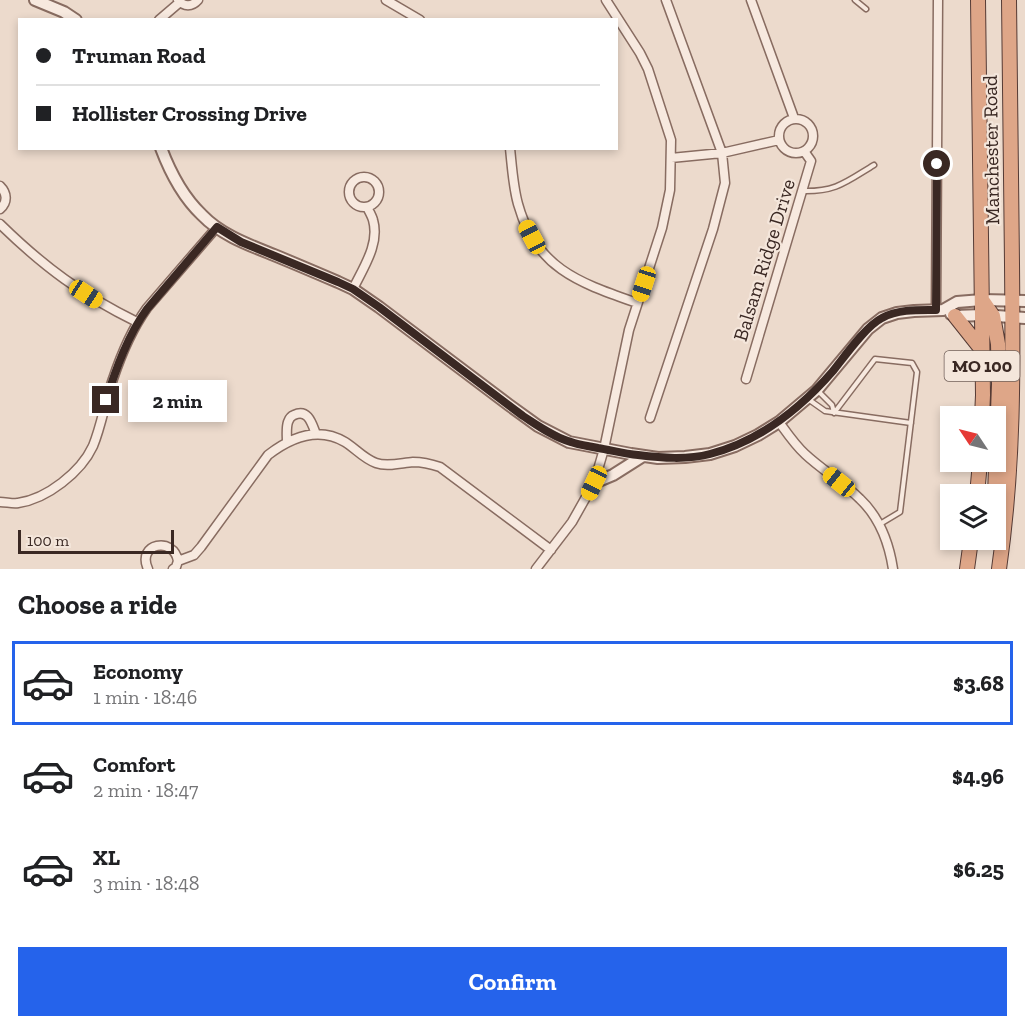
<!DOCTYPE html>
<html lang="en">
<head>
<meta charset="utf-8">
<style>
	body { margin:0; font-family:"Zilla Slab",serif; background:#f6f6f6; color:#202124; height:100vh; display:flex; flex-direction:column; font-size:22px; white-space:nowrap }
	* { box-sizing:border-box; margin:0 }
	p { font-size:20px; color:#757577 }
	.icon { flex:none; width:33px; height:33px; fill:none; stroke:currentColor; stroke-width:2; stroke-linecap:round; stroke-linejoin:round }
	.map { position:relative; height:569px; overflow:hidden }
	.drawer { display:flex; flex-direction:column; background:#fff; flex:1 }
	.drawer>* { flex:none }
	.hud { position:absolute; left:18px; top:18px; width:600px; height:132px; border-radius:0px; box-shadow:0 3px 9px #0003; display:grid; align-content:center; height:132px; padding:0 18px; background:#fff }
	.needle { width:39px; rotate:305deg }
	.controls { position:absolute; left:940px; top:406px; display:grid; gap:12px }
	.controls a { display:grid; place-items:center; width:66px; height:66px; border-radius:0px; background:#fff; box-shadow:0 3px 9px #0003; font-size:30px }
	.scale { position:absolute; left:18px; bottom:15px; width:156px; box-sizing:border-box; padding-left:6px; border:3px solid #3a2823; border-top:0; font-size:16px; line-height:21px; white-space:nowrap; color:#3a2823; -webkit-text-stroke:4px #f4e6db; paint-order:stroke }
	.end { position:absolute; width:27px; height:27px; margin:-14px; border:8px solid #3a2823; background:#fff; box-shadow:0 0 0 3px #fff }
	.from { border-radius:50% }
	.bubble { position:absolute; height:42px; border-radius:0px; background:#fff; box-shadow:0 3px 9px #0003; font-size:20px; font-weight:700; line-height:42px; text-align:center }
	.car { position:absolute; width:18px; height:36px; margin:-18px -9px; border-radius:8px; box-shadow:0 0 4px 2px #0007; background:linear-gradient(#f5c518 24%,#345 0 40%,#f5c518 0 76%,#345 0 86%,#f5c518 0) }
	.hud b { display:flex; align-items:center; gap:21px; height:57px; font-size:22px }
	.hud b+b { border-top:2px solid #e0e0e0 }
	.hud i { width:15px; height:15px; background:#202124 }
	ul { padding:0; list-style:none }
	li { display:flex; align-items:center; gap:18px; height:84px; margin:0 12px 9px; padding:0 6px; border:3px solid transparent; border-radius:0px }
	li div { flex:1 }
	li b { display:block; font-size:22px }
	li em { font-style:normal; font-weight:700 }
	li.selected { border-color:#2563eb }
	li>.icon { width:54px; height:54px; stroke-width:1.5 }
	h2 { padding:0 18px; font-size:27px; line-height:72px }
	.button { display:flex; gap:12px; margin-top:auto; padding:12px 18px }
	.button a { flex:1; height:69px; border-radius:0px; background:#2563eb; color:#fff; font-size:24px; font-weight:700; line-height:69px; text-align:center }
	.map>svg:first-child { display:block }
</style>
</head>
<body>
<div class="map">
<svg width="1025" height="569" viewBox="0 0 1025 569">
	<rect width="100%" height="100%" fill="#ecdacc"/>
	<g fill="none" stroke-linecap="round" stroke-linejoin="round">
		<g stroke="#886c61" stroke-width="7">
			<path id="service" d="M855 0 866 9
				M802 191C836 192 846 182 874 165
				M819 392 832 405 834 412
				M808 399 825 411 911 423
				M834 413 875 359 912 363 917 372 900 512 880 524"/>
		</g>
		<g stroke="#886c61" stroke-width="11">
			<path id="minor" d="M178 0C184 7 192 7 198 0
				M386 0 420 20
				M751 0 794 118
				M159 20 180 2
				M779 136a17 17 0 1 1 34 0a17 17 0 1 1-34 0Z
				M510 148C512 167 513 186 518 204 536 269 580 283 637 303
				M671 158 722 153 779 140
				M349 192a15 15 0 1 1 30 0a15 15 0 1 1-30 0Z
				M0 186C7 193 8 202 0 209
				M0 224C44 267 82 295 137 322
				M353 289C363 268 380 244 373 220 372 216 369 211 367 207
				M936 310 938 0
				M746 379 811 161 804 151
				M650 418 713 229 725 183 722 153 666 0
				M779 422C787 433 795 445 805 454 822 470 843 482 860 499 879 517 889 543 893 569
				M287 442C287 436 286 428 288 422 289 419 291 416 294 415 308 408 312 424 316 434
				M0 502C6 502 13 504 18 503 47 499 81 472 93 446 102 424 105 401 113 379 121 355 132 329 147 308L217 227
				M148 569C136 543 174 536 178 561
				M173 569 176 567 178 561 194 555 201 547 268 455C290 438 318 426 345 442 355 448 364 459 376 463 387 467 401 463 413 462 422 462 431 464 440 467L551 550
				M536 569 572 522 594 483 604 449 629 330 662 228 670 190 671 140 648 69 640 53 606 0"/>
		</g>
		<g stroke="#886c61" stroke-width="14">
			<path id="tertiary" d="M35 0 64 12 76 20
				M161 148C170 172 183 197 202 215 221 235 249 245 274 255 296 264 317 273 338 282L353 289 379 307 509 405 538 426 569 442 631 454 658 458 685 457 710 454 735 446 758 435 779 422 817 390 868 329 882 318 897 313 914 311 943 310 957 302 982 300 1025 301
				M951 314 955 316 982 315 1025 318
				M594 483 613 475 643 456"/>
		</g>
		<g stroke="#563b35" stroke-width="16">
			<path id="trunk" d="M978 0 983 395 982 417
				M982 300 993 316 998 344 999 384 995 495
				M955 316 982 350
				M977 495 980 462
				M967 569 971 540
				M999 569C1014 466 1013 368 1012 264 1011 176 1010 88 1009 0"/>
		</g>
		<use href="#service" stroke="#f7e9df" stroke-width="4"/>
		<use href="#minor" stroke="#f7e9df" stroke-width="8"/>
		<use href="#tertiary" stroke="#f7e9df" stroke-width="10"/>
		<use href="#trunk" stroke="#dea688" stroke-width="14"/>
	</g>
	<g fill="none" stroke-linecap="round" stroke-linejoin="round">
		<path stroke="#3a2823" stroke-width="8" d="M106 400C116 369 128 335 147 309L217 227 241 242 338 282 353 289 379 307 523 416C537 425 555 438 571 442 579 445 589 446 598 448 611 450 624 454 638 455 662 458 687 460 710 454 760 441 800 409 833 371 845 356 866 326 882 318 898 309 919 310 936 310L937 164"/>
	</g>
	<g text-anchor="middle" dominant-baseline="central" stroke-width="4.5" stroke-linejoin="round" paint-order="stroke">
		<rect fill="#f4e6db" stroke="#72615a" stroke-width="1.5" x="944.5" y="351" width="75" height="30" rx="4.5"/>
		<g font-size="18" font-weight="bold" fill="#3a2823">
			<text x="982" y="366">MO 100</text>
		</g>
		<g font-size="20" fill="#3a2823" stroke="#f4e6db">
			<text transform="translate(991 150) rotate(-91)">Manchester Road</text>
			<text transform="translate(764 260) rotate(-73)">Balsam Ridge Drive</text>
		</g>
	</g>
</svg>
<div class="controls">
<a><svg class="needle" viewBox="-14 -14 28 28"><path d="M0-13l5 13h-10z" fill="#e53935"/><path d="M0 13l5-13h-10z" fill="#757577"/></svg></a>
<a><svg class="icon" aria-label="layers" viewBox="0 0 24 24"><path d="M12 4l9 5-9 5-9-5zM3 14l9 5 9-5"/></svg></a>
</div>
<div class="scale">100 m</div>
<i class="end from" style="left:937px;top:164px"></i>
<i class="end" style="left:106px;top:400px"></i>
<div class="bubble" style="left:128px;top:380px;width:99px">2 min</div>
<i class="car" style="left:532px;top:237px;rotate:332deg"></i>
<i class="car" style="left:644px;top:284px;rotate:198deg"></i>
<i class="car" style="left:86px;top:294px;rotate:123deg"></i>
<i class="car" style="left:839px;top:482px;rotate:309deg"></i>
<i class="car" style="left:594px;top:483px;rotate:205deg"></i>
<div class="hud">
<b><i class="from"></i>Truman Road</b>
<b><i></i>Hollister Crossing Drive</b>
</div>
</div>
<section class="drawer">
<h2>Choose a ride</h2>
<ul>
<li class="selected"><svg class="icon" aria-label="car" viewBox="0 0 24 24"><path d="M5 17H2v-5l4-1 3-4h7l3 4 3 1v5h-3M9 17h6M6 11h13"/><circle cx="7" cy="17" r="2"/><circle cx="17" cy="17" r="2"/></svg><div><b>Economy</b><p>1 min · 18:46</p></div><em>$3.68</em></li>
<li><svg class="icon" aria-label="car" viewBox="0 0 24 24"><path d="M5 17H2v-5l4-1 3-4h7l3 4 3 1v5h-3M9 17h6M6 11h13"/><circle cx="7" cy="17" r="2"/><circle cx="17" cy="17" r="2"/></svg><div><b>Comfort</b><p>2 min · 18:47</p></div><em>$4.96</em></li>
<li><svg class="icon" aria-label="car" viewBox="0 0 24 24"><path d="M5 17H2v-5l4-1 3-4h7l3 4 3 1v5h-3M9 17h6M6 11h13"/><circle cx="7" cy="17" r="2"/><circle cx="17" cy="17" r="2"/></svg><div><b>XL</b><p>3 min · 18:48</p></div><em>$6.25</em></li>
</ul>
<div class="button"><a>Confirm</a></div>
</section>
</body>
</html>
